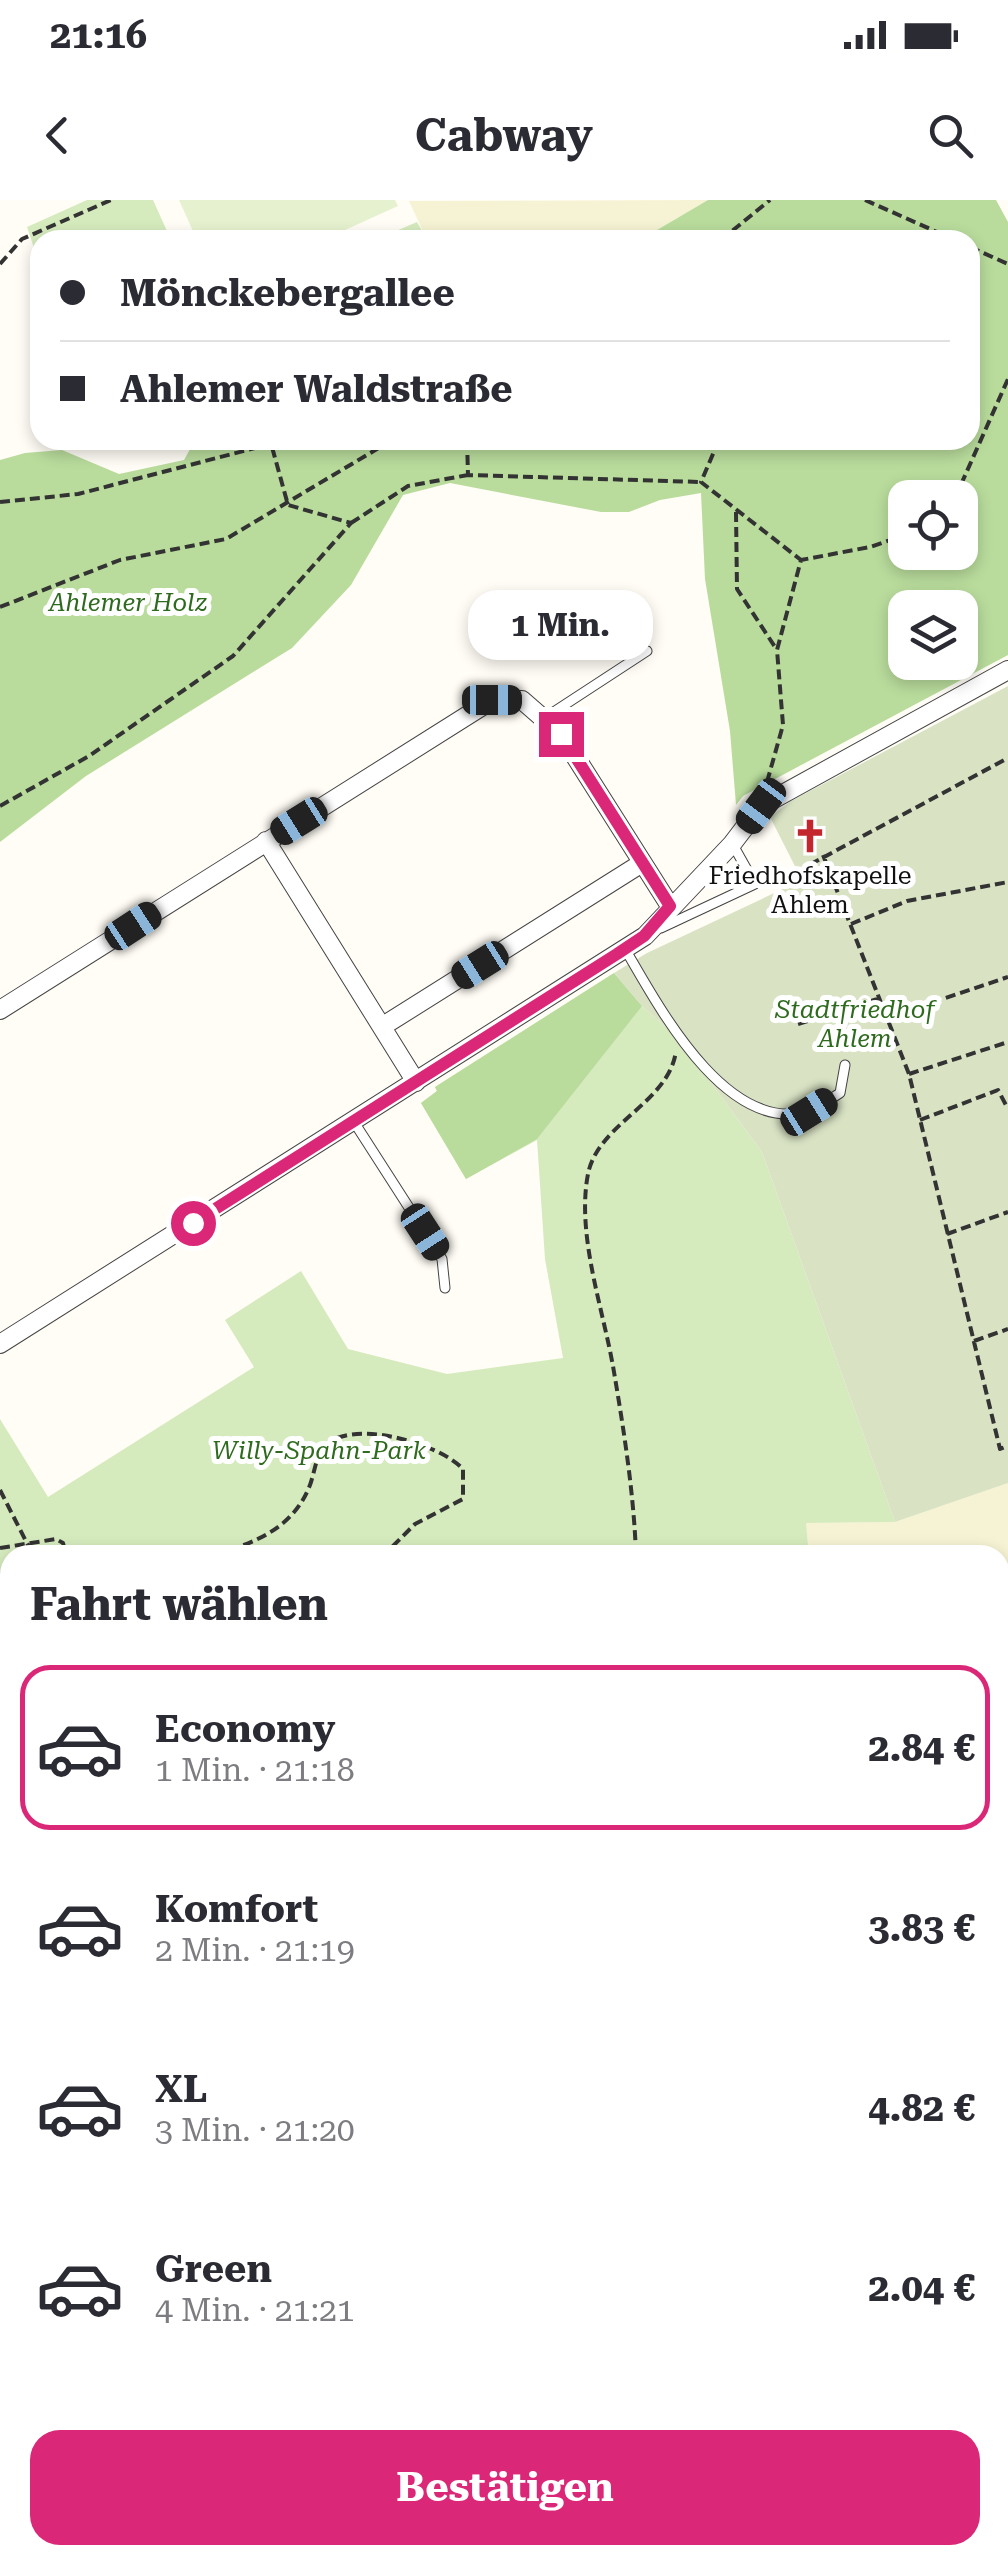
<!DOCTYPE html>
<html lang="de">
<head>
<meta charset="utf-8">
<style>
	body { margin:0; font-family:"Roboto Serif",serif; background:#f7f7f7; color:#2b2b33; height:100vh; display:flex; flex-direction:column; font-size:38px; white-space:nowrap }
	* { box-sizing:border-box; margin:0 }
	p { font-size:32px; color:#7c7c81 }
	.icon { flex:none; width:55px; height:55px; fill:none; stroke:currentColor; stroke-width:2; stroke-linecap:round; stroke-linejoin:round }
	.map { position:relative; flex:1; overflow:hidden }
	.sheet { position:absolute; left:0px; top:1345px; width:1010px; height:1020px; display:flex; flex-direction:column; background:#fff; border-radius:30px 30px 0 0; box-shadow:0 5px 15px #0003 }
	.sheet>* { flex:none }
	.hud { position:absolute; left:30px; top:30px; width:950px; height:220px; border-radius:30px; box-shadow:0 5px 15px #0003; display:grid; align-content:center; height:220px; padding:0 30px; background:#fff }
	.tools { position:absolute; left:888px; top:280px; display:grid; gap:20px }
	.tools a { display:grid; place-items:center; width:90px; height:90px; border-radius:20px; background:#fff; box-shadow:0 5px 15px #0003; font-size:50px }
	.end { position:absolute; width:45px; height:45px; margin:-22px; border:12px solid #db2777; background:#fff; box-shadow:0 0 0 5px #fff }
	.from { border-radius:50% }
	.bubble { position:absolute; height:70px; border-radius:30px; background:#fff; box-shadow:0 5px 15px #0003; font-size:32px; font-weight:700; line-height:70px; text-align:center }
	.car { position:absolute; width:30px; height:60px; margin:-30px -15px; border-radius:12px; box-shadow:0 0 8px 2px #0007; background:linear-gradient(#222 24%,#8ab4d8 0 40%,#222 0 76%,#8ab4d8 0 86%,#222 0) }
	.hud b { display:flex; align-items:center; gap:35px; height:95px; font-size:38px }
	.hud b+b { border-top:2px solid #e1e1e2 }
	.hud i { width:25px; height:25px; background:#2b2b33 }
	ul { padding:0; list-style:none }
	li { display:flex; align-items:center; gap:30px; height:165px; margin:0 20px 15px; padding:0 10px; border:5px solid transparent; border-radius:30px }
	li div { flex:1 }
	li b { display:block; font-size:38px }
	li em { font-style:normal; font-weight:700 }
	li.current { border-color:#db2777 }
	li>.icon { width:90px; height:90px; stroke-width:1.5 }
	h2 { padding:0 30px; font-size:45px; line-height:120px }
	.primary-button { display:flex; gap:20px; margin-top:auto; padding:20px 30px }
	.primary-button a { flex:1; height:115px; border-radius:30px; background:#db2777; color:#fff; font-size:40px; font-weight:700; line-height:115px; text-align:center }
	.status { display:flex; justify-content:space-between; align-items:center; height:70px; padding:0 50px; background:#fff; direction:ltr }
	.status svg { height:28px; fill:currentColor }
	header { display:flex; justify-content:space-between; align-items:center; height:130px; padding:0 30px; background:#fff; font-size:45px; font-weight:700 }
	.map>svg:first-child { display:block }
</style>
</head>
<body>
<div class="status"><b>21:16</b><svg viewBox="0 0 49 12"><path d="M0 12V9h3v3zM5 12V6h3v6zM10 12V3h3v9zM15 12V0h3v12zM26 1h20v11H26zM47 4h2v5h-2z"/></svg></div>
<header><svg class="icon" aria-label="back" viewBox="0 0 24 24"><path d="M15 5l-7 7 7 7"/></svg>Cabway<svg class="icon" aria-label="search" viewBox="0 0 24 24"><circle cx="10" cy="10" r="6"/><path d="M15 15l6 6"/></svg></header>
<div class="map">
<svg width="1008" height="2365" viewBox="0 0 1008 2365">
	<rect width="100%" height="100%" fill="#fffdf5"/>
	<path fill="#f6f3d4" d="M708 0 640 40H427L409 1Z
		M1008 1283V2365H874L873 2355H1000V1355H810L805 1323 895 1322Z"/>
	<path fill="#d5ebbd" d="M87 0H153L171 40H40V66L27 27Z
		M417 22 427 40H375Z
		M614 773 642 806 677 837 762 952 895 1322 806 1323 809 1355H10V1536L0 1538V1219L48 1297 254 1167 225 1120 301 1071 348 1149 447 1174 563 1158 545 1059 537 940 466 979 421 903 437 891 435 887Z
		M675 2355H873L874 2365H642Z"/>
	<path fill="#b9dc9c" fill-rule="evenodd" d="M708 0H996L1008 22V455L743 596 736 605 730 531 705 379 701 293 660 300 629 312H601L450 283 403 295 351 385 292 448 86 576 0 642V260L25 253 62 250 119 274 184 260 195 240H970V40H640ZM905 298H960V352H905ZM905 408H960V462H905Z
		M614 773 642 806 537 939 466 979 421 903 437 891 435 887Z"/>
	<path fill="#d9e3c4" d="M1008 486V1283L895 1322 762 952 677 837 642 806 614 773 647 753 802 680 770 617 791 601Z"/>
	<path fill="#e6f2cf" d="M179 0H395L398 6 323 40H197Z"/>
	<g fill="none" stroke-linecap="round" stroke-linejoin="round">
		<g stroke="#444" stroke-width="11">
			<path id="service" d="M546 517 647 451
				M661 728 755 684 733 645
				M625 749C658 805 724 932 806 912 818 909 830 899 840 893L845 865
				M354 922 442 1059 445 1088"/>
		</g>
		<g stroke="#444" stroke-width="20">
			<path id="minor" d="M266 641 416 882
				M0 810 492 500H522L561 534 670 706
				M383 826 642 663
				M0 1144 645 736 732 644 761 606 1008 470
				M0 1669 10 1661
				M0 1996H10
				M268 2355V2365
				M553 2355 554 2365"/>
		</g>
		<g stroke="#222" stroke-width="30">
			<path id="primary" d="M18 2355 61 2365"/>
		</g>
		<path stroke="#333" stroke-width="4" stroke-dasharray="10 5" stroke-linecap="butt" d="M865 0 955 40
			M721 40 770 0
			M970 47 1008 64
			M0 64 22 39 111 0
			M467 240 468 275 701 282
			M719 240 701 282 801 360
			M955 298 1008 179
			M0 302 78 294 286 240
			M736 312 737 389 777 450
			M351 323 408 286 468 275
			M0 407 120 360 226 339 392 240
			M767 582 783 525 777 450 801 360 870 347 905 335
			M0 606 89 556 233 456 351 323 288 305 272 247
			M823 655 909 874 1000 1249 1008 1246
			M768 680 798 671 1008 558
			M851 724 907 701 1008 682
			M889 817 1008 777
			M798 824 880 798
			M909 874 1008 842
			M920 920 998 890 1008 909
			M947 1034 1008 1012
			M974 1141 1008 1129
			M0 1290 33 1355
			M0 1348 56 1339 63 1343 66 1355
			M215 1355C255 1342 293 1329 310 1285 314 1274 316 1258 322 1249 347 1216 439 1243 463 1269V1299L415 1324 384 1355
			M636 1355C634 1295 624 1231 614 1172 604 1111 576 1036 588 974 598 923 669 903 676 851
			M0 1439 10 1435
			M0 1492 10 1488
			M0 2327 10 2330
			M714 2355 769 2363 790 2355
			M644 2365 694 2355"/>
		<use href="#service" stroke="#fff" stroke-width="9"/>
		<use href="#minor" stroke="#fff" stroke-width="18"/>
		<use href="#primary" stroke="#f9d66b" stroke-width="28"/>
	</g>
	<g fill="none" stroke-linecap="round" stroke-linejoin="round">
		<path stroke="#db2777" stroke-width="12" d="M193 1023 617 754 644 736 670 706 561 534"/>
	</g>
	<defs>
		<g id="church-bare" transform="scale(2.7)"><path d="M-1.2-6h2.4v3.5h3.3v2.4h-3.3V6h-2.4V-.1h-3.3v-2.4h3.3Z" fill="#c4262e" stroke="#fff" stroke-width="2.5" paint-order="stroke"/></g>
	</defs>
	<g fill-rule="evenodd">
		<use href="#church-bare" x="810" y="636"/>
	</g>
	<g text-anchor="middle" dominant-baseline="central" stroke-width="10" stroke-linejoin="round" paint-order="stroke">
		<g font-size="25" font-style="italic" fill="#2f6b1f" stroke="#fff">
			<text x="128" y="402">Ahlemer Holz</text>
			<text x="855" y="809">Stadtfriedhof<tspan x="855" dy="29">Ahlem</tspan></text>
			<text x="319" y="1250">Willy-Spahn-Park</text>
		</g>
		<g font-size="25" fill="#111" stroke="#fff">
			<text x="810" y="675">Friedhofskapelle<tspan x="810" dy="29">Ahlem</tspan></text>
		</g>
	</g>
</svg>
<div class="tools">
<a><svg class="icon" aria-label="locate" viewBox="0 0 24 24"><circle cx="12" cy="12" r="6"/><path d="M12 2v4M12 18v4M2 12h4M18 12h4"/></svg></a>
<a><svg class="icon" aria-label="layers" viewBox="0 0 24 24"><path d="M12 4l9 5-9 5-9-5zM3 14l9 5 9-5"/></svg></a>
</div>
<i class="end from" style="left:193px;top:1023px"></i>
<i class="end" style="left:561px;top:534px"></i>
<div class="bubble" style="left:468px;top:390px;width:185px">1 Min.</div>
<i class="car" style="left:492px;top:500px;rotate:90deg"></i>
<i class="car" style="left:761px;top:606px;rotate:217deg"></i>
<i class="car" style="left:299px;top:621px;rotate:238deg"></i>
<i class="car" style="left:133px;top:726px;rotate:57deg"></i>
<i class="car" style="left:480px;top:765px;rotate:238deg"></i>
<i class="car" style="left:809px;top:912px;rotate:58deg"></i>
<i class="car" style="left:425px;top:1032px;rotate:147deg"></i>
<div class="hud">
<b><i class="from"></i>Mönckebergallee</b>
<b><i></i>Ahlemer Waldstraße</b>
</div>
<section class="sheet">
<h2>Fahrt wählen</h2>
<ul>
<li class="current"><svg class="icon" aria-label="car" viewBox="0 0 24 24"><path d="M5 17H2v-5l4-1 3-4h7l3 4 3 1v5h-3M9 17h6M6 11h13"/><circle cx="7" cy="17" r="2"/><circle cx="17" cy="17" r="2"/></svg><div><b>Economy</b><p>1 Min. · 21:18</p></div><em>2.84 €</em></li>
<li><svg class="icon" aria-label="car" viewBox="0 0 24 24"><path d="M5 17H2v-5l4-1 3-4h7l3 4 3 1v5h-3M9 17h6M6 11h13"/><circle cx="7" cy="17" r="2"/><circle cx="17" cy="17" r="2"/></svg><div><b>Komfort</b><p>2 Min. · 21:19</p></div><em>3.83 €</em></li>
<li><svg class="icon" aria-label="car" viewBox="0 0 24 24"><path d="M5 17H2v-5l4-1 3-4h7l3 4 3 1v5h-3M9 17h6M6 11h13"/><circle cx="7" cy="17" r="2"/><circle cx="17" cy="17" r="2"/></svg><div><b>XL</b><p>3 Min. · 21:20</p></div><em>4.82 €</em></li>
<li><svg class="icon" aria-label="car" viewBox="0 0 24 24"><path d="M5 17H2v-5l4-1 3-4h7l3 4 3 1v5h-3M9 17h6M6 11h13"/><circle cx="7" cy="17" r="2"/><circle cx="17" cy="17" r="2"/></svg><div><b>Green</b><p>4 Min. · 21:21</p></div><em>2.04 €</em></li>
</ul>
<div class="primary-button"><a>Bestätigen</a></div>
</section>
</div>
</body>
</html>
